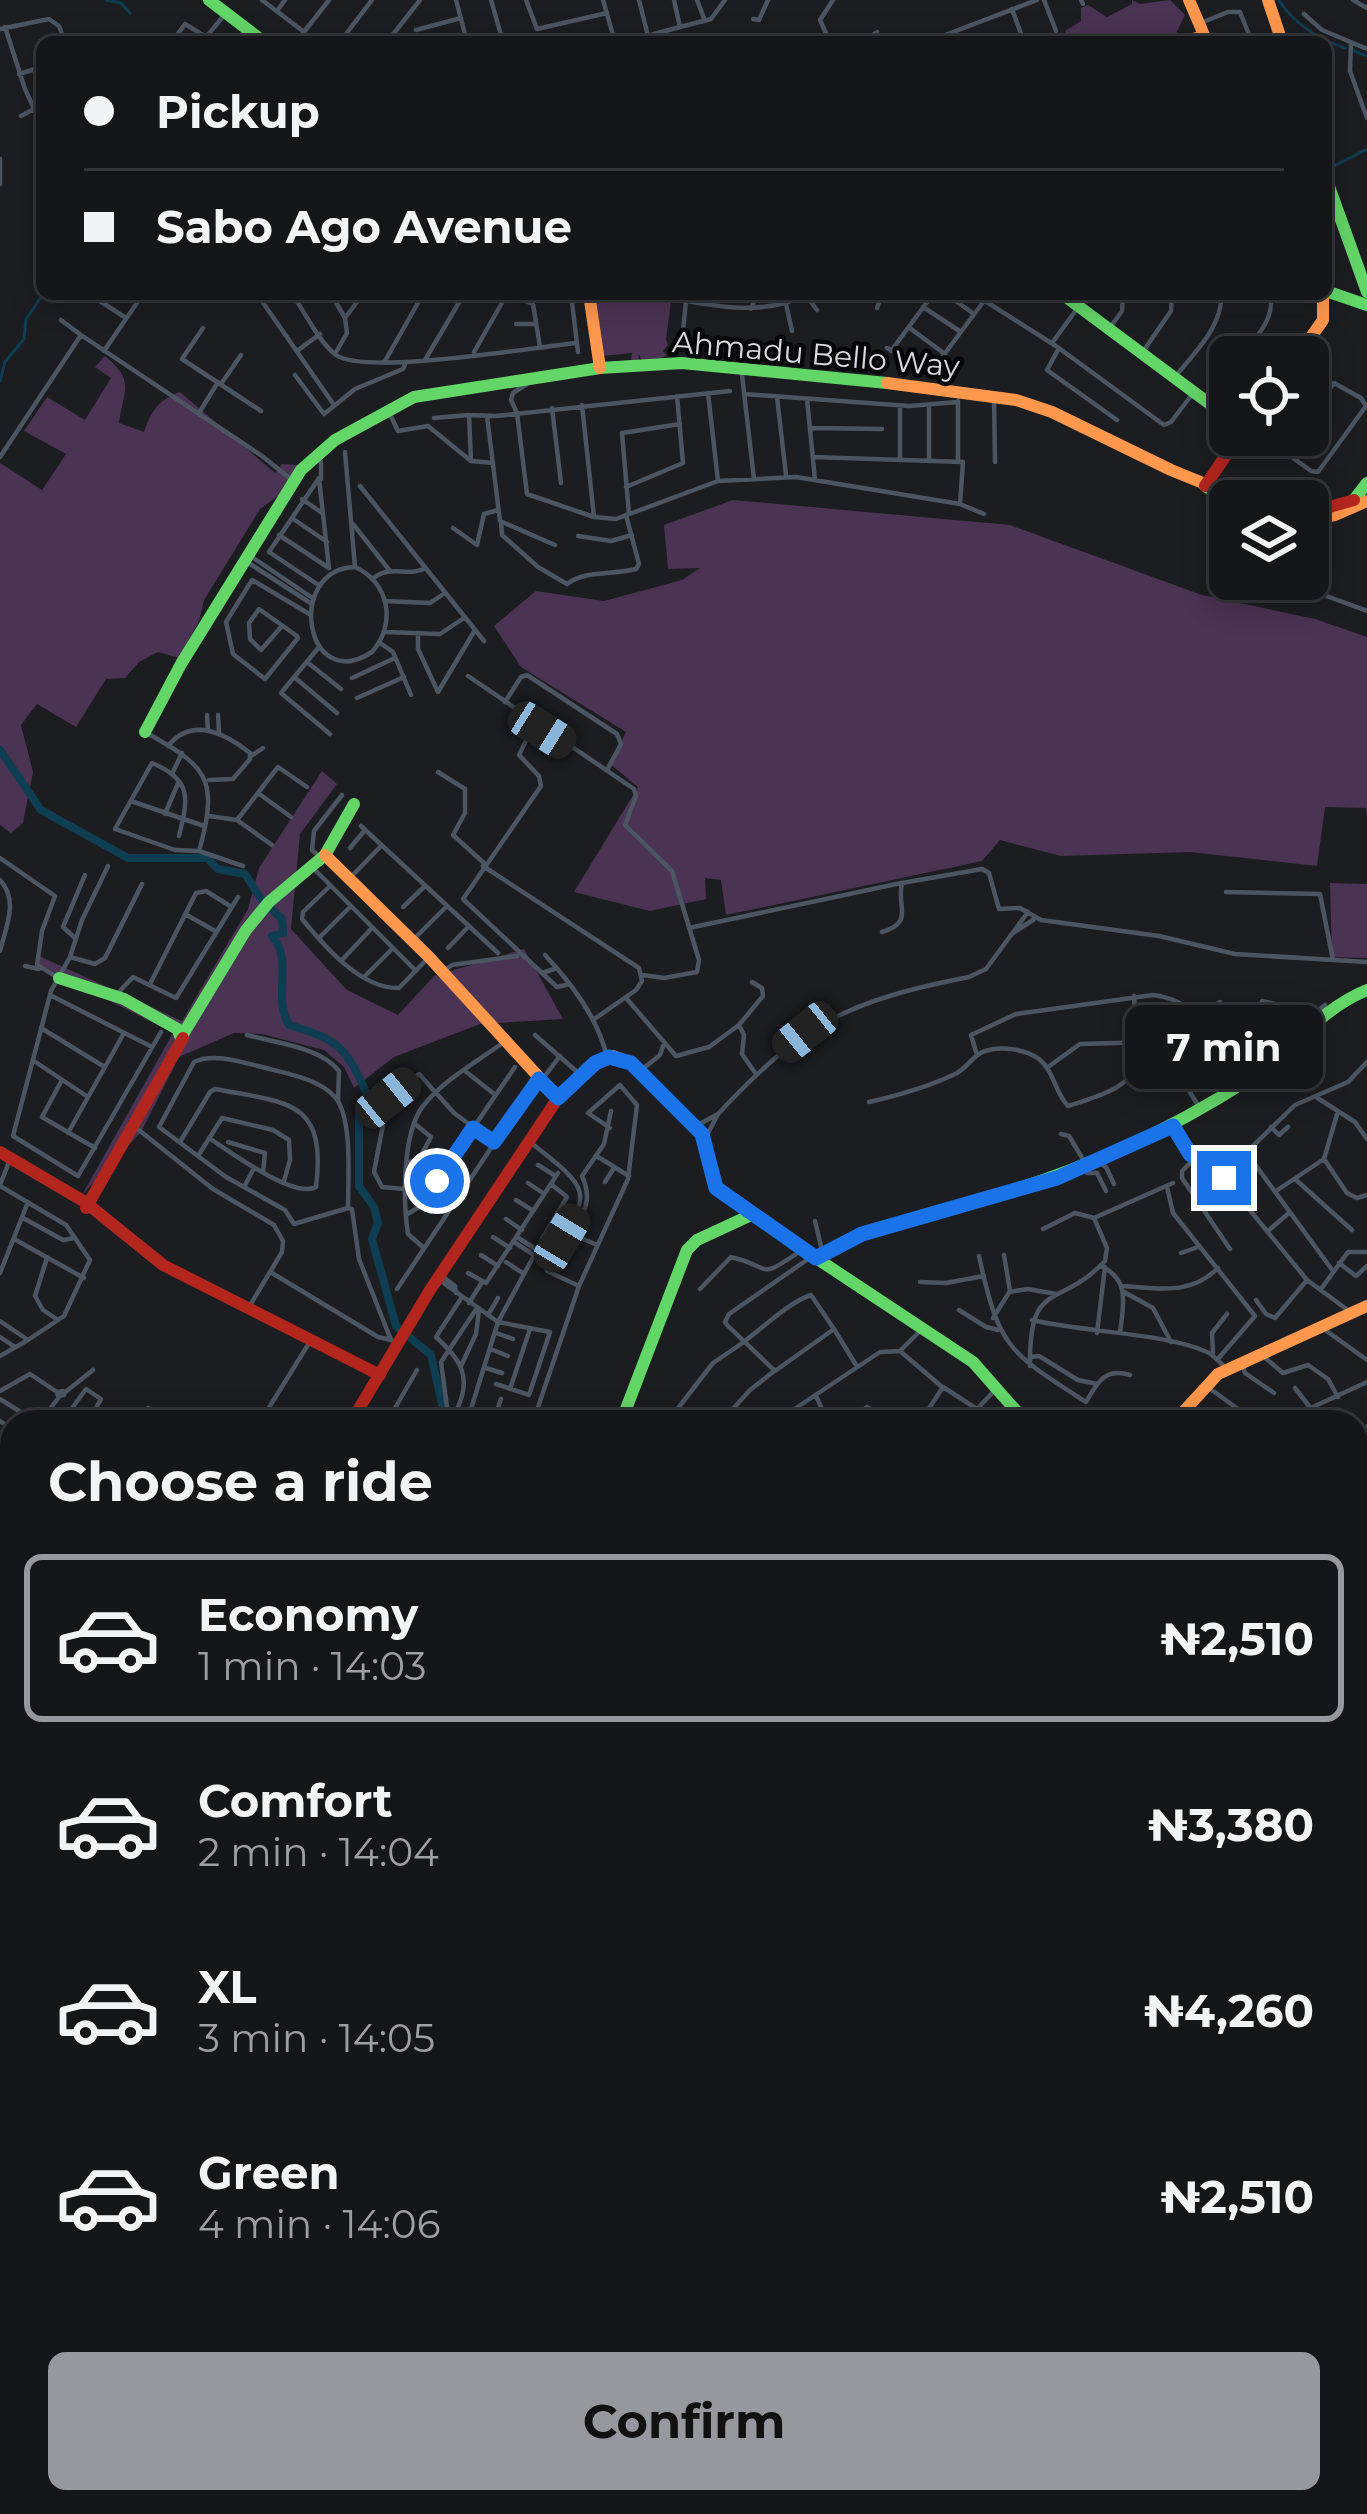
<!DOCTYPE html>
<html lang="en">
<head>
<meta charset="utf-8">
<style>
	body { margin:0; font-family:Montserrat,sans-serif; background:#1e1f22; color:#f1f3f6; height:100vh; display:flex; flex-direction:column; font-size:45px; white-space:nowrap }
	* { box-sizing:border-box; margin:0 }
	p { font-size:39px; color:#9d9fa2 }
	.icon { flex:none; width:66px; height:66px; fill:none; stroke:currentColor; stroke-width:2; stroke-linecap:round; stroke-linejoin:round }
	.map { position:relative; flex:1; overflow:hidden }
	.drawer { position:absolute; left:0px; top:1410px; width:1368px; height:1104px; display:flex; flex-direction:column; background:#151619; border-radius:36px 36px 0 0; box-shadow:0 6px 30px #0003,0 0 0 3px #343538 }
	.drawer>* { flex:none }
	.hud { position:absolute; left:36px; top:36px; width:1296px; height:264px; border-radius:18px; box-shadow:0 6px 30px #0003,0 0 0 3px #343538; display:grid; align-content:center; height:264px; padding:0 48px; background:#151619 }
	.controls { position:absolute; left:1209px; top:336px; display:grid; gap:24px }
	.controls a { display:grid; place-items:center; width:120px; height:120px; border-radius:18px; background:#151619; box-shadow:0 6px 30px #0003,0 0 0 3px #343538; font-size:60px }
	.end { position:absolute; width:54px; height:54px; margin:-27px; border:15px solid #1a73e8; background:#fff; box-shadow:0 0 0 6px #fff }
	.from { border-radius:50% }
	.bubble { position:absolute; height:84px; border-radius:18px; background:#151619; box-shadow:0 6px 30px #0003,0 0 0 3px #343538; font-size:39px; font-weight:700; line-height:84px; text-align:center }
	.car { position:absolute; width:36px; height:72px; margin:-36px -18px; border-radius:15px; box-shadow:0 0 9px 3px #0007; background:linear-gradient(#222 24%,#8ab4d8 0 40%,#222 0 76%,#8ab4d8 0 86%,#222 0) }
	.hud b { display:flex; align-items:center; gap:42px; height:114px; font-size:45px }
	.hud b+b { border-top:3px solid #343538 }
	.hud i { width:30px; height:30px; background:#f1f3f6 }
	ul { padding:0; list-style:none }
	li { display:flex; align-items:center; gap:36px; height:168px; margin:0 24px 18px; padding:0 24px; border:6px solid transparent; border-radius:18px }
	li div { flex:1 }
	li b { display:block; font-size:45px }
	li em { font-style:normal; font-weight:700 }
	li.on { border-color:#97989d }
	li>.icon { width:108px; height:108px; stroke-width:1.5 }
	h2 { padding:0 48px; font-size:54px; line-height:144px }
	.action { display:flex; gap:24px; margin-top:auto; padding:24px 48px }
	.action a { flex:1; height:138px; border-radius:18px; background:#97989d; color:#111; font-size:48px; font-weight:700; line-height:138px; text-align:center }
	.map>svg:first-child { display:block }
</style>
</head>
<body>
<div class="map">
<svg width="1367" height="2514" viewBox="0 0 1367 2514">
	<rect width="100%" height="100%" fill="#1c1d21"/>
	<path fill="#4b3353" d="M1132 0 1140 4 1170 0 1185 15 1172 42H1069L1065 31 1081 21V8L1088 5 1107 17 1132 4Z
		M595 294H627L671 302 666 339 668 345 663 351 667 355 659 360 642 361 639 354 638 362H631L632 353 603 356Z
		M105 356C135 381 124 388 119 423L144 432C151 411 159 399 180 392L275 473 282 464 298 465 282 493 260 509 204 600 199 621 179 658 158 652 139 662 125 678 106 679 76 727 37 704 21 725 33 772 23 823 11 833 0 825V463L42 490 66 454 24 431 47 397 85 420 111 378 95 367Z
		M733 500 1010 525 1202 595 1315 619 1367 637V815L1366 808 1325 807 1317 866 1190 852 1061 856 1000 840 982 861 726 915 721 880 705 878 706 899 650 911 574 892 638 787 610 764 626 732 521 667 494 626 536 591 604 601 682 580 700 568 668 569 664 525Z
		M322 771 337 784 300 834 291 929 347 990 398 1015 434 976 524 949 563 1019 480 1024 394 1057 354 1088 344 1067 324 1050 262 1034 234 1033 179 1057 141 1132 82 1195 173 1033 38 964 39 956 182 1021 248 909 259 868Z
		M1330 883 1367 884V958L1332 957Z"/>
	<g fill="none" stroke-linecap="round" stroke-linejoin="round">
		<path stroke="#0f3d52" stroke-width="3" d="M106 0 121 3 130 13
			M1279 1C1295 24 1318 39 1345 48
			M1354 51 1367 56
			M1332 167 1367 149
			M0 381 5 362 24 339 26 319 43 294
			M981 2514 985 2502"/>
		<path stroke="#0f3d52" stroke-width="8" d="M0 750 41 810 128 858H207L218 869 245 874 262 900 282 919 283 933 272 936C294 960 272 997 289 1025 339 1040 345 1046 367 1094L359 1113V1186L374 1207 378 1223 372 1239 396 1326 431 1355 446 1422
			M1356 2278 1367 2273"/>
		<path stroke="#4c5662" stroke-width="4.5" d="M262 0 304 32
			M456 0 467 42
			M491 0 503 42
			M526 0 537 29 607 13
			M603 0 615 42
			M639 0 648 36
			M697 0 705 21
			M1044 0 1056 31
			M1081 0 1083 4
			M1353 0 1367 8
			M1012 9 1024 42
			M277 11 285 0
			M1304 14 1322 30 1367 49
			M753 19 759 20 768 0
			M1203 22 1228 12H1240L1252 42
			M5 27 25 89 40 122
			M680 27 711 19 725 0
			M0 29 49 19 59 26 65 42
			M416 30 461 18
			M172 42 185 24 206 37
			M202 42 226 13
			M296 42 329 0
			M340 42 372 0
			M387 42 420 0
			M624 42 680 27 674 0
			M830 42 820 20 833 0
			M862 42 877 32
			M927 42 1037 0
			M1351 43 1350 71 1367 118
			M19 74 42 67
			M21 116 34 109
			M0 159V184
			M89 294 126 318
			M257 294 334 405
			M292 294C305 312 318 341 336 355 365 376 535 347 577 343
			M331 294 345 318
			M506 294 533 304 540 347
			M571 294 578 352
			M648 294C701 303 758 320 808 294
			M805 294 817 310
			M867 294 882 300
			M946 294 974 314
			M974 294 1056 346 1164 425 1171 422 1194 392
			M786 304 792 331
			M923 307 961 332
			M877 308 882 294
			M751 309 757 294
			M61 320 81 335
			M516 324H534
			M203 328 182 359 261 411
			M911 329 945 354
			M1109 329 1122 311 1123 294
			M682 341 686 301
			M1052 343 1079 306
			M887 348 914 360
			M1059 348 1047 370 1117 420
			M104 351 143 294
			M297 351 320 334
			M891 351 933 294
			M474 352 507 294
			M1142 353 1171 311 1172 294
			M335 354 347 333 345 318 363 294
			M1241 357C1255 338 1276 319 1270 294
			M425 360 464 294
			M940 360 984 301
			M385 361 423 294
			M741 366 754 479
			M295 375 324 414 355 389 403 369 406 362
			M1175 377C1193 354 1224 325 1221 294
			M221 384 241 355
			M527 384 513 393 511 400 517 413 527 494 594 517 616 519 718 481 796 477 960 504 984 514
			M708 393 718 481
			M744 394 909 406 958 402
			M994 396 995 462
			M777 397 786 475
			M807 399 815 480
			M958 401V461
			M1208 402 1230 372
			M582 405 594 517
			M900 406V458
			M552 408 561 483
			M388 410 398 431 428 426 471 461 493 463
			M199 413 218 382
			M487 416 500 521 555 545
			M434 418 469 415
			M810 428 882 429
			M1294 435 1286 453 1311 471 1318 472 1366 406 1361 398 1334 383 1308 416
			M345 452 355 567
			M0 457 81 335 262 456 292 480
			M813 457 963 462 960 504
			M929 459V405
			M471 461 469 415 496 416 730 391
			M321 462V479
			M360 486 484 641
			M626 487 683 463 677 396
			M302 499 322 513
			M629 514 622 433 680 424
			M292 518 327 542
			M501 522 502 535 538 567 567 584C585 570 613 575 636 569L639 564 626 515
			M353 524 390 571
			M453 528 477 545 484 514 498 510
			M279 535 329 568
			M578 536 611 541 632 535
			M249 555 314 599
			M244 560 312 604
			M355 567C389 582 397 624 372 652 305 696 285 569 355 567Z
			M375 577C390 565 410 577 426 568
			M1292 579 1302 587 1367 611
			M320 586 269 552 319 478 329 568
			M385 601 430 603 445 593
			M282 626 261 650 250 639 249 623 259 609 297 636 298 638 265 679 233 654 226 622 252 580 311 615
			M385 632 440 634 464 618
			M418 633V649L438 692 475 630
			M380 643 393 652 411 695
			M319 647 281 693 330 734
			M307 662 341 689
			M468 676 634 789 636 796 625 825 672 871 699 960 697 972 664 978 643 975
			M294 677 337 713
			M352 678 395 658
			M357 698 404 677
			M505 702 521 677 527 675 617 734 621 744 607 770
			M207 715 208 731
			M218 715 219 731
			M534 724 519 755 539 776 541 786 463 899 542 973 557 968
			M145 732C206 766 219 777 200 848
			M168 746C192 716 226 734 250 753V759L233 779 209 780
			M251 756 263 748
			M438 772 465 789V813L453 835 485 864
			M172 774 182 753
			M258 793 291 817
			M131 801 204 826
			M165 814 179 781
			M209 816 237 820 272 845
			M237 820 278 767 307 787
			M361 826 498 953
			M179 836C188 799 193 780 152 763L115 829 175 850 199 851 243 866
			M350 848 365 830
			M0 858 55 896 42 931 37 965 59 978
			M321 858 312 850 314 831 342 795
			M108 866 82 920 70 957 51 991 13 1136 78 1176 161 1032
			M311 866 416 971
			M483 866 639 968 642 981 636 990 593 1020
			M349 879 381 846
			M0 880C19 900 6 927 0 951
			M330 886 303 912 302 919C325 947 361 989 399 988L429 957
			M1226 892 1320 894 1333 960
			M403 907 425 886
			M185 914 215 931
			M689 928 901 883
			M882 932C915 922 896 907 902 883L982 869 989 873 999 909 1020 908 1041 920 1159 936 1235 954 1367 962
			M1013 933 1033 920
			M75 938 63 927 85 875
			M319 938 349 908
			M413 940 447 906
			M448 948 469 926
			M545 955C572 984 598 1018 607 1057
			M70 957 95 964 105 958 142 884
			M342 960 371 929
			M25 966 39 969
			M442 972 452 965 517 956
			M542 973 557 987 570 984
			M364 977 392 949
			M150 984 196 893 206 891 230 906
			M50 995 152 1047
			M116 995 133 977 176 998 238 897
			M627 999 676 1056 709 1047 739 1025 744 1035 742 1054 756 1074
			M1262 1001 1275 1004 1300 1035
			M1199 1016 1220 1002
			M1292 1023 1304 1022 1325 1005
			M739 1025 763 996 762 988 752 982
			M41 1028 103 1066
			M247 1035C276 1043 320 1047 339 1071L338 1101
			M535 1035 575 1070
			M1220 1047 1245 1032 1264 1051 1278 1055
			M977 1055 971 1035 1016 1014 1153 995C1201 1000 1220 1046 1242 1083
			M34 1061 88 1097
			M1048 1067 1080 1044 1151 1042 1166 1054 1201 1110
			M465 1071 493 1093
			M640 1071 660 1055 663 1046
			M1178 1074 1196 1062
			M62 1080 42 1117 95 1148
			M1316 1097 1355 1122 1367 1139
			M869 1102C900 1095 929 1087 957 1073 969 1066 974 1054 985 1051 1002 1046 1025 1049 1039 1059 1054 1071 1055 1093 1068 1106 1147 1082 1138 1075 1134 996
			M718 1114C803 1023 847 1001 969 977L986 969 1028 912
			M696 1126 718 1114 705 1139
			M135 1127 213 1189 274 1225 283 1241 282 1252 249 1307
			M1173 1127 1190 1153 1222 1176 1307 1280 1349 1311
			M1271 1127 1279 1135 1288 1127
			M68 1133 124 1033
			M1061 1134 1069 1136 1087 1166
			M180 1142 210 1092 215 1089C287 1103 327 1099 316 1187 294 1199 230 1152 209 1138
			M228 1142 265 1153 263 1172
			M530 1142C598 1195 590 1191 547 1263V1271
			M1246 1152 1333 1271
			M198 1156 222 1118 273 1130 289 1140 290 1160 284 1181
			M598 1157 629 1176
			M1195 1158 1182 1171V1178L1230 1249
			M1324 1159 1347 1193 1357 1198 1367 1195
			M1098 1162 1106 1167 1114 1184
			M407 1163 419 1159 431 1137 415 1124
			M538 1165 554 1175
			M1085 1167 1087 1173H1097L1106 1191
			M1223 1175 1295 1105 1348 1082 1367 1062
			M1295 1179 1352 1230
			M605 1182 614 1168
			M528 1183 543 1193
			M0 1185 11 1157
			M0 1186 66 1225 90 1260 64 1316 28 1340
			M244 1187 254 1168
			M1167 1187 1173 1213 1255 1316 1217 1360
			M404 1189 382 1187 374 1172 388 1098 419 1074 454 1113 494 1142
			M1276 1191 1324 1159 1338 1111
			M516 1200 532 1210
			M348 1208 294 1224 285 1210 226 1177 159 1127 194 1062C212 1053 238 1061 258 1066 282 1073 317 1077 335 1097 353 1118 348 1180 348 1208L352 1209 359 1259 391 1340 399 1344
			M406 1215 419 1207 515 1067
			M23 1218 63 1240 74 1238
			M506 1219 522 1230
			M815 1221 823 1255
			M1043 1229 1075 1213 1094 1218 1173 1183
			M1268 1231 1290 1212
			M493 1237 510 1248
			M14 1239 84 1278
			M542 1239 567 1197 551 1184
			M514 1242 534 1255
			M597 1245 572 1234C584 1213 593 1200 582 1176L604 1144 611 1111
			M424 1248 408 1234C403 1202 402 1133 423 1106 443 1080 478 1061 504 1042
			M1181 1253 1198 1247
			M481 1255 498 1266
			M979 1256C999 1348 1008 1352 1086 1402 1097 1383 1105 1367 1130 1375
			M47 1258 35 1296 43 1310 58 1320
			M506 1262 524 1274
			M1339 1263 1356 1276 1367 1266
			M1101 1266C1131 1280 1123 1306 1120 1333
			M547 1271 579 1286
			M0 1273 28 1202
			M272 1273 378 1337 391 1340
			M468 1273 486 1283 558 1173
			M442 1276 455 1286 456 1293
			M438 1279 498 1322 550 1332 529 1395 496 1384
			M920 1282 946 1283 984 1276
			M1122 1286C1159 1288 1190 1296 1218 1268
			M397 1289 495 1142 560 1056
			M700 1289 731 1257C775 1267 755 1282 802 1250
			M1321 1289 1348 1252H1367
			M1009 1292 1028 1289 1056 1294
			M1124 1292 1153 1308 1171 1342
			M1256 1300 1266 1314 1275 1318 1307 1280
			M469 1303 482 1282
			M959 1310 986 1327 998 1330
			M488 1315 498 1298
			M993 1318 1010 1291 1004 1255
			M1032 1320C1082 1332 1165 1333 1207 1352 1214 1355 1221 1364 1228 1370
			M0 1321 28 1340 0 1356
			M1321 1327 1367 1360
			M834 1329 856 1365
			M496 1333 513 1339
			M1097 1333 1105 1267
			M0 1337 15 1347
			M493 1350 508 1356
			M900 1351 941 1386
			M1213 1353 1212 1333 1227 1314
			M1263 1356 1283 1373 1308 1365 1328 1379 1338 1397
			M1032 1357 1039 1356 1078 1380 1097 1384
			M1242 1364 1245 1373 1274 1393
			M461 1366 476 1334 479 1310
			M1030 1366C1029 1277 1058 1311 1105 1261L1107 1248 1094 1218
			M486 1368 502 1373
			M1209 1388 1256 1422
			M1295 1388 1312 1410
			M510 1389 530 1329
			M0 1391 30 1374 57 1392
			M63 1391 64 1395 58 1396 57 1392Z
			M64 1393 93 1370
			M816 1396 828 1422
			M0 1399 27 1416 23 1422
			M457 1409C473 1376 459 1358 436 1337L462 1297
			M267 1411 284 1422
			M394 1411 409 1422
			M730 1411 746 1422
			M1180 1414 1192 1422
			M518 1416 534 1421
			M784 1416 880 1352 900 1351 921 1330
			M1289 1418 1367 1382
			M0 1421 12 1429
			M40 1422 59 1397
			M62 1422 86 1389 101 1399 88 1422
			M139 1422 148 1408 173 1422
			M260 1422 311 1340
			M387 1422 417 1370
			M449 1422 441 1362 477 1308
			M467 1422 498 1322 537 1250 517 1237
			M493 1422 501 1399
			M533 1422 579 1286 628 1179 637 1105 620 1085 588 1113 610 1128
			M667 1422 675 1412
			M688 1422 675 1412 713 1363 741 1344 745 1341C765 1326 788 1303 811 1295L834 1329 775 1371 727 1325 725 1322 729 1314 811 1257
			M721 1422 750 1390 773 1372
			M773 1422 775 1421
			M845 1422 867 1407 894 1422
			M920 1422 943 1387 977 1409
			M986 1422 977 1409 997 1388
			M1209 1422 1216 1413 1232 1422
			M1356 1438 1367 1427
			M1356 1439 1367 1446
			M0 1443 6 1446 12 1437
			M1356 1500 1367 1507
			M1356 1524 1367 1527
			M0 1527 7 1518 12 1519
			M0 1528 12 1535
			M1366 1536 1367 1530
			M1356 1553 1364 1555
			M0 1561 12 1568
			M1356 1593 1367 1597
			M0 1602 12 1610
			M0 1638 12 1646
			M1356 1678 1367 1653
			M0 1732 12 1739
			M0 1763 12 1769
			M0 1800 12 1780
			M1356 1821 1367 1811
			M0 1861 12 1839
			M0 1884 12 1891
			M1356 1950 1367 1948
			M1356 1961 1360 1960
			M1356 1994 1360 1985
			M0 2010 12 2018
			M1356 2084 1367 2094
			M1356 2198 1367 2204
			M1356 2308H1367
			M1356 2328 1367 2338
			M0 2344 12 2334
			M1356 2369 1367 2368
			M0 2387 12 2377
			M1356 2411 1367 2409
			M1356 2434 1367 2447
			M0 2459 12 2462
			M1356 2471 1367 2460
			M0 2495 12 2492
			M453 2502 464 2514
			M530 2502 542 2514
			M620 2502 629 2505 632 2502
			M720 2502 746 2514
			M795 2502 805 2514
			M843 2502 851 2514
			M915 2502 924 2510 933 2508 944 2514
			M419 2514V2502
			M491 2514 505 2502
			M614 2514V2502
			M660 2514 662 2502
			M698 2514 705 2502
			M727 2514 731 2502
			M756 2514 771 2502
			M884 2514 899 2502
			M1212 2514 1219 2502"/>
		<path stroke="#63d668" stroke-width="12" d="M209 0 264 42
			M1326 178 1367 292
			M1326 291 1367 305
			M1062 294 1230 419
			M1205 486 1230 502
			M1353 501 1367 483
			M145 732 181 664 301 470 335 440 414 397 600 368 682 363 887 383
			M59 978 124 999 181 1031
			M185 1031 181 1038 179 1033 185 1031 246 930 269 902 325 855 354 804
			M975 1202C1077 1172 1162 1136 1251 1078 1292 1050 1320 1009 1367 990
			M816 1258 973 1362 1026 1422
			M621 1422 687 1250 697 1240 751 1215
			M0 1706 12 1685
			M0 1952 12 1934
			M1356 2258 1367 2226
			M430 2502 440 2514
			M1243 2502 1284 2510 1367 2506
			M52 2514 89 2502"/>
		<path stroke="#ff974d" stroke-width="12" d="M1189 0 1207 42
			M1268 0 1282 42
			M1182 42 1204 36
			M589 294 600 368
			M1297 357 1323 320V294
			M887 383 1016 400 1052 412 1171 470 1247 501
			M1308 520 1335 515 1367 501
			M325 855 429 957 558 1098
			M575 1083 600 1060 613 1056 631 1063 702 1134 716 1188 816 1258 858 1236 975 1202
			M1174 1422 1218 1374 1367 1306
			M1132 2514 1139 2502"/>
		<path stroke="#b3261e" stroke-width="12" d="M1205 486 1240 435
			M1308 513 1354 500
			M0 1152 85 1202 163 1265 380 1375
			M86 1208 183 1038
			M351 1422 430 1290 558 1098 575 1083"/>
	</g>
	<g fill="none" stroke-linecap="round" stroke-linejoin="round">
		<path stroke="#1a73e8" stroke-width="15" d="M437 1181 473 1128 494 1142 539 1079 558 1098 595 1063 609 1057 631 1063 702 1134 716 1188 816 1258 862 1234 1057 1178 1173 1126 1190 1154 1224 1178"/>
	</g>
	<g text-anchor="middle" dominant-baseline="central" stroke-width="9" stroke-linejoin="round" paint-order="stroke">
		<g font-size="30" fill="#d9dae0" stroke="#060709">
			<text transform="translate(816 354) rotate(5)">Ahmadu Bello Way</text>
		</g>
	</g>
</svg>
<div class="controls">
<a><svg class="icon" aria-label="locate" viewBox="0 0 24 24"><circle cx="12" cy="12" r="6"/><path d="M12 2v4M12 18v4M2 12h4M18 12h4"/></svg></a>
<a><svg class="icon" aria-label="layers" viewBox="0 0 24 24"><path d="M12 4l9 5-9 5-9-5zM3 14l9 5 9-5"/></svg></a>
</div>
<i class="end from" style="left:437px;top:1181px"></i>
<i class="end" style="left:1224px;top:1178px"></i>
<div class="bubble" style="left:1125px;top:1005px;width:198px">7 min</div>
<i class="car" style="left:542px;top:730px;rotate:122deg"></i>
<i class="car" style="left:805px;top:1032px;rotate:231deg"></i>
<i class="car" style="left:388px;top:1098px;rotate:51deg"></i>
<i class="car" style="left:562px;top:1238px;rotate:31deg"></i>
<div class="hud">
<b><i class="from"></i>Pickup</b>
<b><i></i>Sabo Ago Avenue</b>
</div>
<section class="drawer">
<h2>Choose a ride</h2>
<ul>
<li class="on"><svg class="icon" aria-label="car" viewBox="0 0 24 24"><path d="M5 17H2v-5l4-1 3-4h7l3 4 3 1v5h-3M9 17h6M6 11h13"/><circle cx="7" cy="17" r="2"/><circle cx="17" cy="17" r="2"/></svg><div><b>Economy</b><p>1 min · 14:03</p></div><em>₦2,510</em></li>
<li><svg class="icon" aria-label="car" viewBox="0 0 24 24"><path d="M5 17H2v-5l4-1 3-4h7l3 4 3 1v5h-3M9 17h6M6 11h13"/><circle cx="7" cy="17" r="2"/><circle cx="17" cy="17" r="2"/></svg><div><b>Comfort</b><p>2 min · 14:04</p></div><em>₦3,380</em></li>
<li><svg class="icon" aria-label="car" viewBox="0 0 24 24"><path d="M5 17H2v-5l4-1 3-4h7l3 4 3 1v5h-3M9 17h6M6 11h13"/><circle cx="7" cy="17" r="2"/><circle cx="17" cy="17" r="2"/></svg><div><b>XL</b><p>3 min · 14:05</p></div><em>₦4,260</em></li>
<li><svg class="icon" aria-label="car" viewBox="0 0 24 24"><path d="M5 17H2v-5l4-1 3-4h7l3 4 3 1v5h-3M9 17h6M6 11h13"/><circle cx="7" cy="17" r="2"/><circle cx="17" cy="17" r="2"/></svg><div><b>Green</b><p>4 min · 14:06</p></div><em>₦2,510</em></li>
</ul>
<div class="action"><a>Confirm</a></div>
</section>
</div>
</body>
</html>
